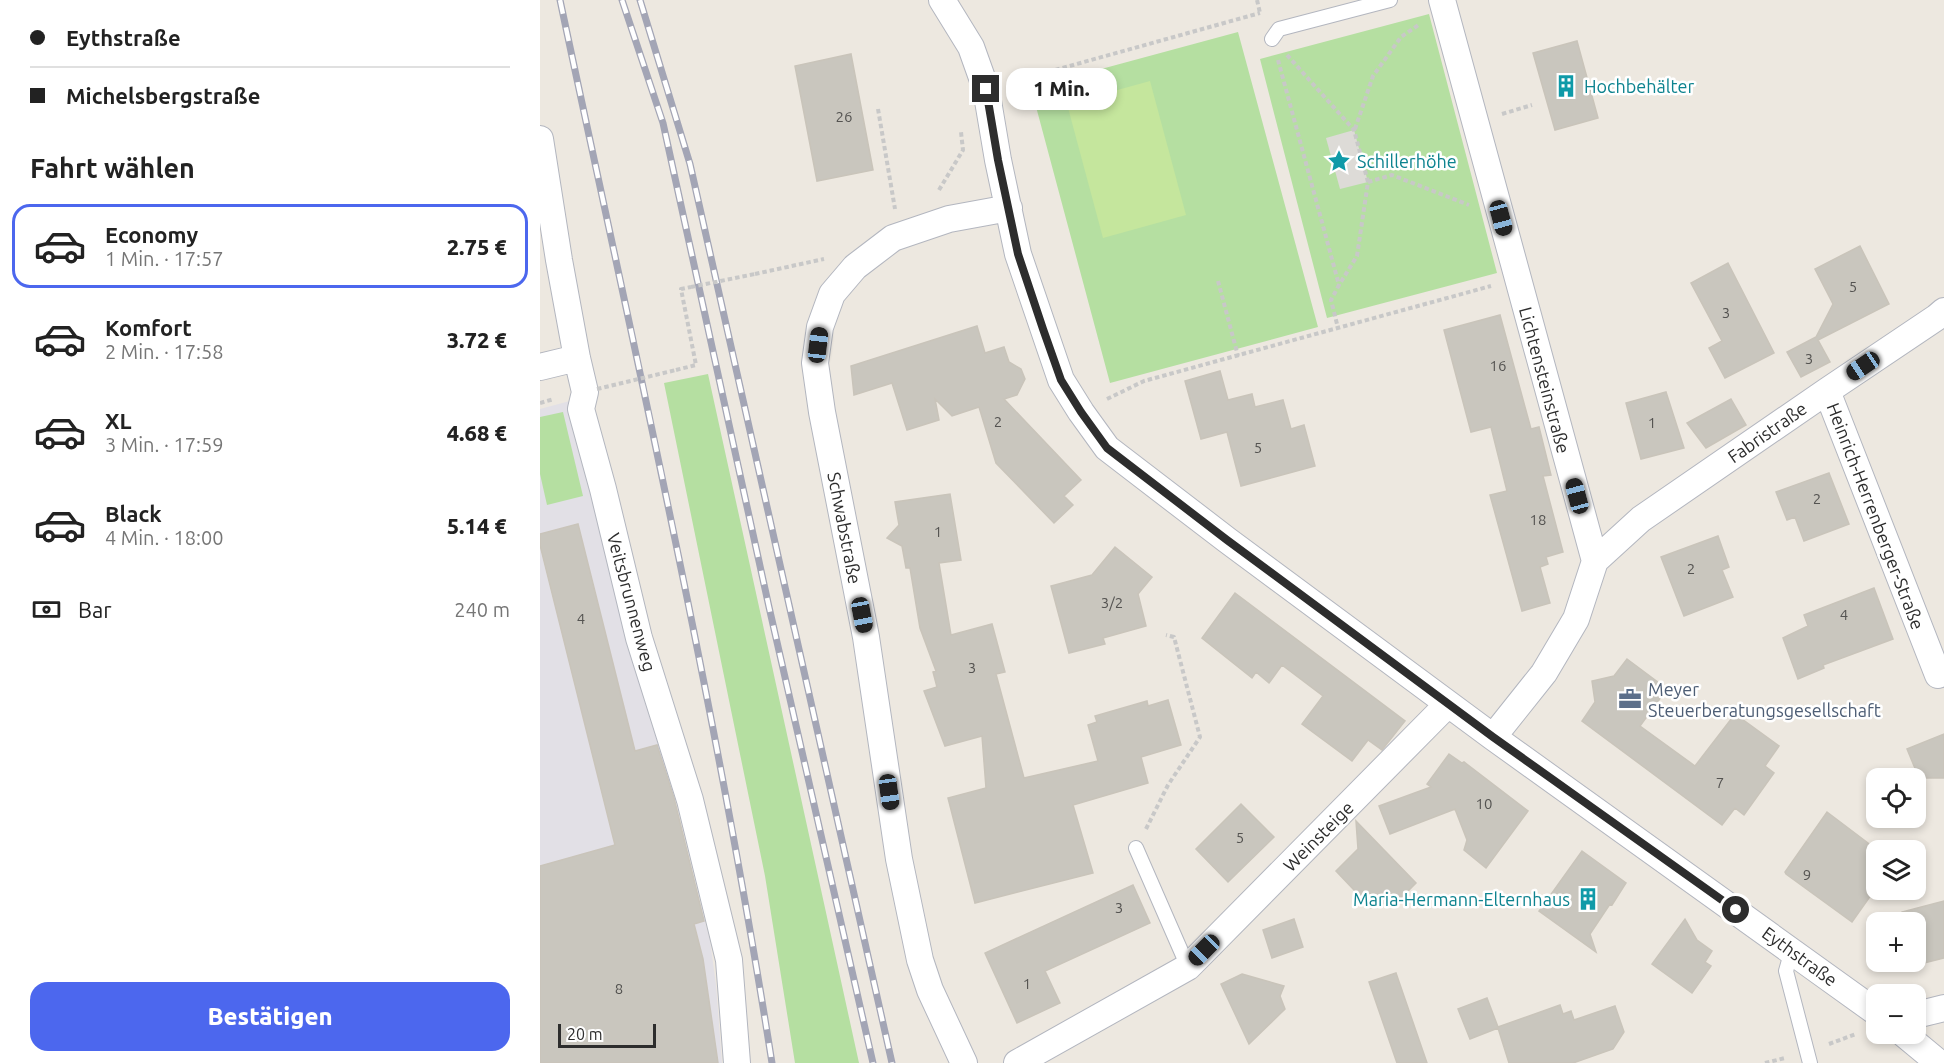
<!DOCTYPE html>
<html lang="de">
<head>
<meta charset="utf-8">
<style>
	body { margin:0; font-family:Ubuntu,sans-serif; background:#f2f2f2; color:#222; height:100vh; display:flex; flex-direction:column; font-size:22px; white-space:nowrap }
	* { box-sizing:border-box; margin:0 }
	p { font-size:20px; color:#767676 }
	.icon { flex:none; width:33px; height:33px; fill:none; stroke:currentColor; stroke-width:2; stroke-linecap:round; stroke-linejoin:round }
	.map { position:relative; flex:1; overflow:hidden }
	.panel { display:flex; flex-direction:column; background:#fff; width:540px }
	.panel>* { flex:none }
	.banner { display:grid; align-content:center; height:132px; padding:0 30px; background:#fff }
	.tools { position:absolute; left:1326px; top:768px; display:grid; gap:12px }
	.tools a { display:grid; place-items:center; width:60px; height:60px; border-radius:12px; background:#fff; box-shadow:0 3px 9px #0003; font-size:30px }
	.scale { position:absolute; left:18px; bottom:15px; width:98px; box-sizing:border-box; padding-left:6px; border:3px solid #2d2d2d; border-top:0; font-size:16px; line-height:21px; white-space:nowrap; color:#2d2d2d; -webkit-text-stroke:4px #fff; paint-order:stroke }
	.end { position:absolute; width:27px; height:27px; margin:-14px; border:8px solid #2d2d2d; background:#fff; box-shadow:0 0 0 3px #fff }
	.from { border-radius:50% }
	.bubble { position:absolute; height:42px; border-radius:18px; background:#fff; box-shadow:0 3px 9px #0003; font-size:20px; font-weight:800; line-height:42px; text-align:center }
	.car { position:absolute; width:18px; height:36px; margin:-18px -9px; border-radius:8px; box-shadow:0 0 4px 2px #0007; background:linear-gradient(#222 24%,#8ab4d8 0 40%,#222 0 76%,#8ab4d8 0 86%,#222 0) }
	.banner b { display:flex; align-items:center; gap:21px; height:57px; font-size:22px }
	.banner b+b { border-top:2px solid #e0e0e0 }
	.banner i { width:15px; height:15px; background:#222 }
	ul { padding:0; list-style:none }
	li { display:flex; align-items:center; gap:18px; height:84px; margin:0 12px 9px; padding:0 18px; border:3px solid transparent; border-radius:18px }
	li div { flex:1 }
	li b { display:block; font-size:22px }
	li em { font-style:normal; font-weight:800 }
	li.on { border-color:#4c67ee }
	li>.icon { width:54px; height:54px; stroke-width:1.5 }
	h2 { padding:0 30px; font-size:27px; line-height:72px }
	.pay { display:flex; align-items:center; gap:15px; height:66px; padding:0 30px; font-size:22px }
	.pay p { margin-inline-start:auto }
	.cta { display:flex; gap:12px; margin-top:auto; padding:12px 30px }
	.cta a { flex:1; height:69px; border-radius:18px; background:#4c67ee; color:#fff; font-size:24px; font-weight:800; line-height:69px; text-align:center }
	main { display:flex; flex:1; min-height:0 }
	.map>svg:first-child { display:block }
</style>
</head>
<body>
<main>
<section class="panel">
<div class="banner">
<b><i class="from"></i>Eythstraße</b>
<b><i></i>Michelsbergstraße</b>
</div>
<h2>Fahrt wählen</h2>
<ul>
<li class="on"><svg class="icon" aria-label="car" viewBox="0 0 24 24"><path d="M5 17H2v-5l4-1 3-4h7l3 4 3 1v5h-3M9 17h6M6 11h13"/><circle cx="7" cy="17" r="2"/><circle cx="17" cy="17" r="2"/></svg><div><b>Economy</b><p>1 Min. · 17:57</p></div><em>2.75 €</em></li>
<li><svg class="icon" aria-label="car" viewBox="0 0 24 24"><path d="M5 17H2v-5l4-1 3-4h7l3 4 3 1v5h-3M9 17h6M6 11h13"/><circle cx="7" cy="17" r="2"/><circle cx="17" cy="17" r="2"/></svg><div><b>Komfort</b><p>2 Min. · 17:58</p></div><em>3.72 €</em></li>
<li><svg class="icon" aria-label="car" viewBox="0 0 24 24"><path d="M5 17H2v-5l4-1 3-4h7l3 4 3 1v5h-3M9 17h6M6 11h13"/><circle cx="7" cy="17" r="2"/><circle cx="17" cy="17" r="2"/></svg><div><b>XL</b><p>3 Min. · 17:59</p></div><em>4.68 €</em></li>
<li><svg class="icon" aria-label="car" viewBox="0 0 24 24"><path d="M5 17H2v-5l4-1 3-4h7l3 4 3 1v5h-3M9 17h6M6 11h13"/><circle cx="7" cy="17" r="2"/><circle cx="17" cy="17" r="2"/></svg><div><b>Black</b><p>4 Min. · 18:00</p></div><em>5.14 €</em></li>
</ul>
<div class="pay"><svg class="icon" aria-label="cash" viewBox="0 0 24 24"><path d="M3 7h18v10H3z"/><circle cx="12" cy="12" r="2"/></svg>Bar<p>240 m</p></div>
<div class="cta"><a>Bestätigen</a></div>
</section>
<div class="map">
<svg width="1404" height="1063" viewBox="0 0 1404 1063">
	<rect width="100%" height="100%" fill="#ede8e0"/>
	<path fill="#e2e0e6" d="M30 401 170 941 176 985 182 1063H0V409Z"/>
	<path fill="#b5dfa1" d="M889 14 957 273 787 318 720 59Z
		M698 32 778 327 570 383 491 88Z
		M168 374 319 1063H255L225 876 124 383Z
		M23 412 43 496 7 505 0 474V417Z"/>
	<path fill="#c5e69d" d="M610 81 646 215 563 238 527 104Z"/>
	<path fill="#dddbd7" d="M814 130 828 182 800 189 786 138Z"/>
	<path fill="#c9c6be" stroke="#c9c4ba" stroke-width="1.5" d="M1037 41 1058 118 1015 130 993 53Z
		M311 54 333 170 277 181 255 66Z
		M1320 246 1349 304 1278 340 1290 362 1261 377 1247 352 1276 337 1293 304 1275 269Z
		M1188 263 1234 353 1185 378 1169 348 1182 341 1151 283Z
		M960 315 991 429 999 427 1011 475 1003 476 1023 552 1006 557 1008 564 1000 567 1010 603 982 611 950 495 967 491 951 427 931 432 904 330Z
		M437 326 445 353 464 347 469 362 481 369 485 379 477 395 464 399 541 480 524 496 533 505 514 523 456 463 439 407 412 416 395 399 399 420 367 430 352 383 314 395 311 366Z
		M680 371 688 400 712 394 715 407 743 400 751 429 764 425 775 466 701 486 687 432 661 439 645 381Z
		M1126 392 1144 448 1101 459 1086 403Z
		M1191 399 1206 425 1166 448 1147 423Z
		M1289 473 1309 524 1264 541 1255 517 1247 520 1236 492Z
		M410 494 421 560 399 563 411 635 452 624 465 672 456 674 484 778 558 761 548 725 557 722 555 716 607 701 608 706 628 700 641 745 601 757 608 783 533 805 553 873 435 903 408 798 446 788 442 736 405 746 384 691 397 687 393 672 396 671 380 628 370 568H366L362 546 347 538 359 525 355 502Z
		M38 524 95 751 117 745 134 798 164 921 154 924 163 959 178 1063H0V866L75 845 0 545V534Z
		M1178 536 1189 567 1182 570 1193 597 1144 616 1121 557Z
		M575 547 612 577 598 594 606 626 563 638 565 644 529 653 511 586 552 575Z
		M1334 588 1353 639 1283 665 1284 668 1258 679 1243 638 1268 626 1264 615Z
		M695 593 865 721 842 750 828 740 812 761 762 724 783 696 742 665 729 683 716 672 712 678 662 638Z
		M1087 659 1127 689 1100 726 1155 766 1195 714 1239 746 1225 766 1234 773 1204 815 1195 808 1182 825 1042 721 1055 702 1052 681 1074 676Z
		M1404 734V778H1379L1367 749Z
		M909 754 922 763 924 762 988 811 946 868 924 850 927 840 915 809 850 834 839 806 891 787 887 784Z
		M701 804 734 837 688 882 656 849Z
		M1287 812 1336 849V888L1312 922 1246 874 1245 872Z
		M816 821 876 883 862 897 831 908 796 871 818 849Z
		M1042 851 1086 883 1072 905 1070 904 1050 934 1056 952 999 911Z
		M593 885 610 923 505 971 520 1003 477 1023 445 953Z
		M1404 901V958L1376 965V922H1364L1362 912Z
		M754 919 763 947 732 958 723 930Z
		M1145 919 1157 940 1172 951 1165 962 1171 966 1152 993 1112 964Z
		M856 973 887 1063H857L829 982Z
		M702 974 744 986 740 996 745 1009 709 1044 681 984Z
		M947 998 958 1027 1020 1005 1023 1014 1031 1011 1034 1020 1075 1006 1084 1032 1073 1049 1033 1063H969L958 1028 930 1039 918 1009Z"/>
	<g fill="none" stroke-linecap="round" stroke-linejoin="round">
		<g stroke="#b3b6bf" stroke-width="16">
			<path id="lane" d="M732 39 739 29 850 0
				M596 848 648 967
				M1252 950 1246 971 1270 1063"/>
		</g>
		<g stroke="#b3b6bf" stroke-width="28">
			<path id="street" d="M402 0 431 47 446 89 458 160 478 254 521 380 541 412 567 448 687 540 953 737 1336 1012
				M902 0 1055 561 1036 619 1004 673 953 737
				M0 139 19 260 37 358 45 392 41 409 63 489 99 638 150 800 189 960 197 1063
				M0 367 37 358
				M1287 391 1398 675
				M1055 561 1101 519 1287 391 1397 317 1404 311
				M1376 1015 1404 1008
				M1364 1034 1399 1063
				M424 1063 390 990 380 960 359 859 326 637 282 412 275 363 280 327 292 294 315 267 353 238 409 219 469 208
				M477 1063 648 967 908 704"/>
		</g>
		<path stroke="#c8c8c8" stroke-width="4" stroke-dasharray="4.5 3" stroke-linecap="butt" d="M717 0 720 13
			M747 55 814 130 828 182 817 256 799 285
			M738 60 799 285 791 300 798 328
			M472 82 720 13
			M338 109 355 209
			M962 114 992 105
			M815 129 833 76 861 37 880 24
			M828 182 852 175 929 205
			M399 190 423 150 421 132
			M215 274 284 259
			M678 281 698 356
			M136 370 156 365 141 289 151 287
			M567 399 604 381 951 286
			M0 403 14 399
			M606 829 628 785 660 737 634 637 626 635
			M1289 1044 1316 1034
			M1225 1063 1245 1058"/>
		<use href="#lane" stroke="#fff" stroke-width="14"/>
		<use href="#street" stroke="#fff" stroke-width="26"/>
		<g stroke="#a3a5b5" stroke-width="7">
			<path id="rail" d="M20 0C95 353 176 706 232 1063
				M82 0 123 123 229 607 333 1063
				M100 0 150 164 352 1063"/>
		</g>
		<use href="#rail" stroke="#fff" stroke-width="4.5" stroke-dasharray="14" stroke-linecap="butt"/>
		<path stroke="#c8c8c8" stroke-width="4" stroke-dasharray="4.5 3" stroke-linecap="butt" d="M151 287 215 274
			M57 389 136 370"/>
	</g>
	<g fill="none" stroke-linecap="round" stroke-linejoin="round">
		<path stroke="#2d2d2d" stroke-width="8" d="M446 89 458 160 478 254 503 329 521 380 541 412 567 448 687 540 953 737 1196 910"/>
	</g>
	<defs>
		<g id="building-bare" transform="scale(1.8)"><path d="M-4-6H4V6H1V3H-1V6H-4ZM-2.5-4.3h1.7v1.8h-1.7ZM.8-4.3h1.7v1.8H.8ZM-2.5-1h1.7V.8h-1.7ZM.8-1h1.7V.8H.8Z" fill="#0f9aa8" stroke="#fff" stroke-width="2.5" paint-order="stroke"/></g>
		<g id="sight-bare" transform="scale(1.8)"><path d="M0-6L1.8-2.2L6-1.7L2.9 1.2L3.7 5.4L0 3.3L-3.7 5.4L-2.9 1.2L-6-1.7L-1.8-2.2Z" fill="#0f9aa8" stroke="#fff" stroke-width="2.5" paint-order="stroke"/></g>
		<g id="office-bare" transform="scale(1.8)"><path d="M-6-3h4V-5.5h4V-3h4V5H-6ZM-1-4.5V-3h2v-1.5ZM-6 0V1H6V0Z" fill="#5c6f8a" stroke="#fff" stroke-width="2.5" paint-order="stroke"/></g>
	</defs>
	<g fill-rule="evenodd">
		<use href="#building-bare" x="1026" y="86"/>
		<use href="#sight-bare" x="799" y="161"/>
		<use href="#office-bare" x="1090" y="699"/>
		<use href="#building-bare" x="1048" y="899"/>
	</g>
	<g text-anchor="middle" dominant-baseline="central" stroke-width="5" stroke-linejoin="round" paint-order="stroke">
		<g font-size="15" fill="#545351">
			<text x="304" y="116">26</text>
			<text x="1313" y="286">5</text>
			<text x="1186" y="312">3</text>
			<text x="1269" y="358">3</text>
			<text x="958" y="365">16</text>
			<text x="458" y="421">2</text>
			<text x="1112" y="422">1</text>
			<text x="718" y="447">5</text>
			<text x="1277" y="498">2</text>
			<text x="998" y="519">18</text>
			<text x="398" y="531">1</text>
			<text x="1151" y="568">2</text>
			<text x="572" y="602">3/2</text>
			<text x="1304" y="614">4</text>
			<text x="41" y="618">4</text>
			<text x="432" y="667">3</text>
			<text x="1180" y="782">7</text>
			<text x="944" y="803">10</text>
			<text x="700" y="837">5</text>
			<text x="1267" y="874">9</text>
			<text x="579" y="907">3</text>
			<text x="487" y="983">1</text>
			<text x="79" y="988">8</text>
		</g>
		<g font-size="18" fill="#0d838f" stroke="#fff" text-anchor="start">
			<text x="1044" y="86">Hochbehälter</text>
			<text x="817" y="161">Schillerhöhe</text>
			<text x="1030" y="899" text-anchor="end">Maria-Hermann-Elternhaus</text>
		</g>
		<g font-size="18" fill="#2d2d2d" stroke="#fff">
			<text transform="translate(1005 380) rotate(75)">Lichtensteinstraße</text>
			<text transform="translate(1227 432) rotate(-35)">Fabristraße</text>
			<text transform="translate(1336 516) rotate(69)">Heinrich-Herrenberger-Straße</text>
			<text transform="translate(305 528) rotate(79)">Schwabstraße</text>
			<text transform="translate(92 602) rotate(75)">Veitsbrunnenweg</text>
			<text transform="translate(778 836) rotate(-45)">Weinsteige</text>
			<text transform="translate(1260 956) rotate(36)">Eythstraße</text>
		</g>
		<g font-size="18" fill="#4e5e75" stroke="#fff" text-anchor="start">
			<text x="1108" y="689">Meyer<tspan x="1108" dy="21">Steuerberatungsgesellschaft</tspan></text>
		</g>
	</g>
</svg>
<div class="tools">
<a><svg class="icon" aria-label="locate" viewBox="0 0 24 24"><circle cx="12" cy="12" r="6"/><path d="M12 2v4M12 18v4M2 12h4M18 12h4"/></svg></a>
<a><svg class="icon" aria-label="layers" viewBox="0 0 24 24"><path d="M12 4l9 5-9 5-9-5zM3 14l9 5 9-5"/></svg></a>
<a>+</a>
<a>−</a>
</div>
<div class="scale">20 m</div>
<i class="end from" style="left:1196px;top:910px"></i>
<i class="end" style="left:446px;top:89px"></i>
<div class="bubble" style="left:466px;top:68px;width:111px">1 Min.</div>
<i class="car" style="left:961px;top:218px;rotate:165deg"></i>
<i class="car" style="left:278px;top:345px;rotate:7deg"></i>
<i class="car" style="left:1323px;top:366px;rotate:236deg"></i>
<i class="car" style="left:1037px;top:496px;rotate:345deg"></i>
<i class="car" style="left:322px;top:615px;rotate:169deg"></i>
<i class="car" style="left:349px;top:792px;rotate:172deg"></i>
<i class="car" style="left:664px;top:950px;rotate:225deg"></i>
</div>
</main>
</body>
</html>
